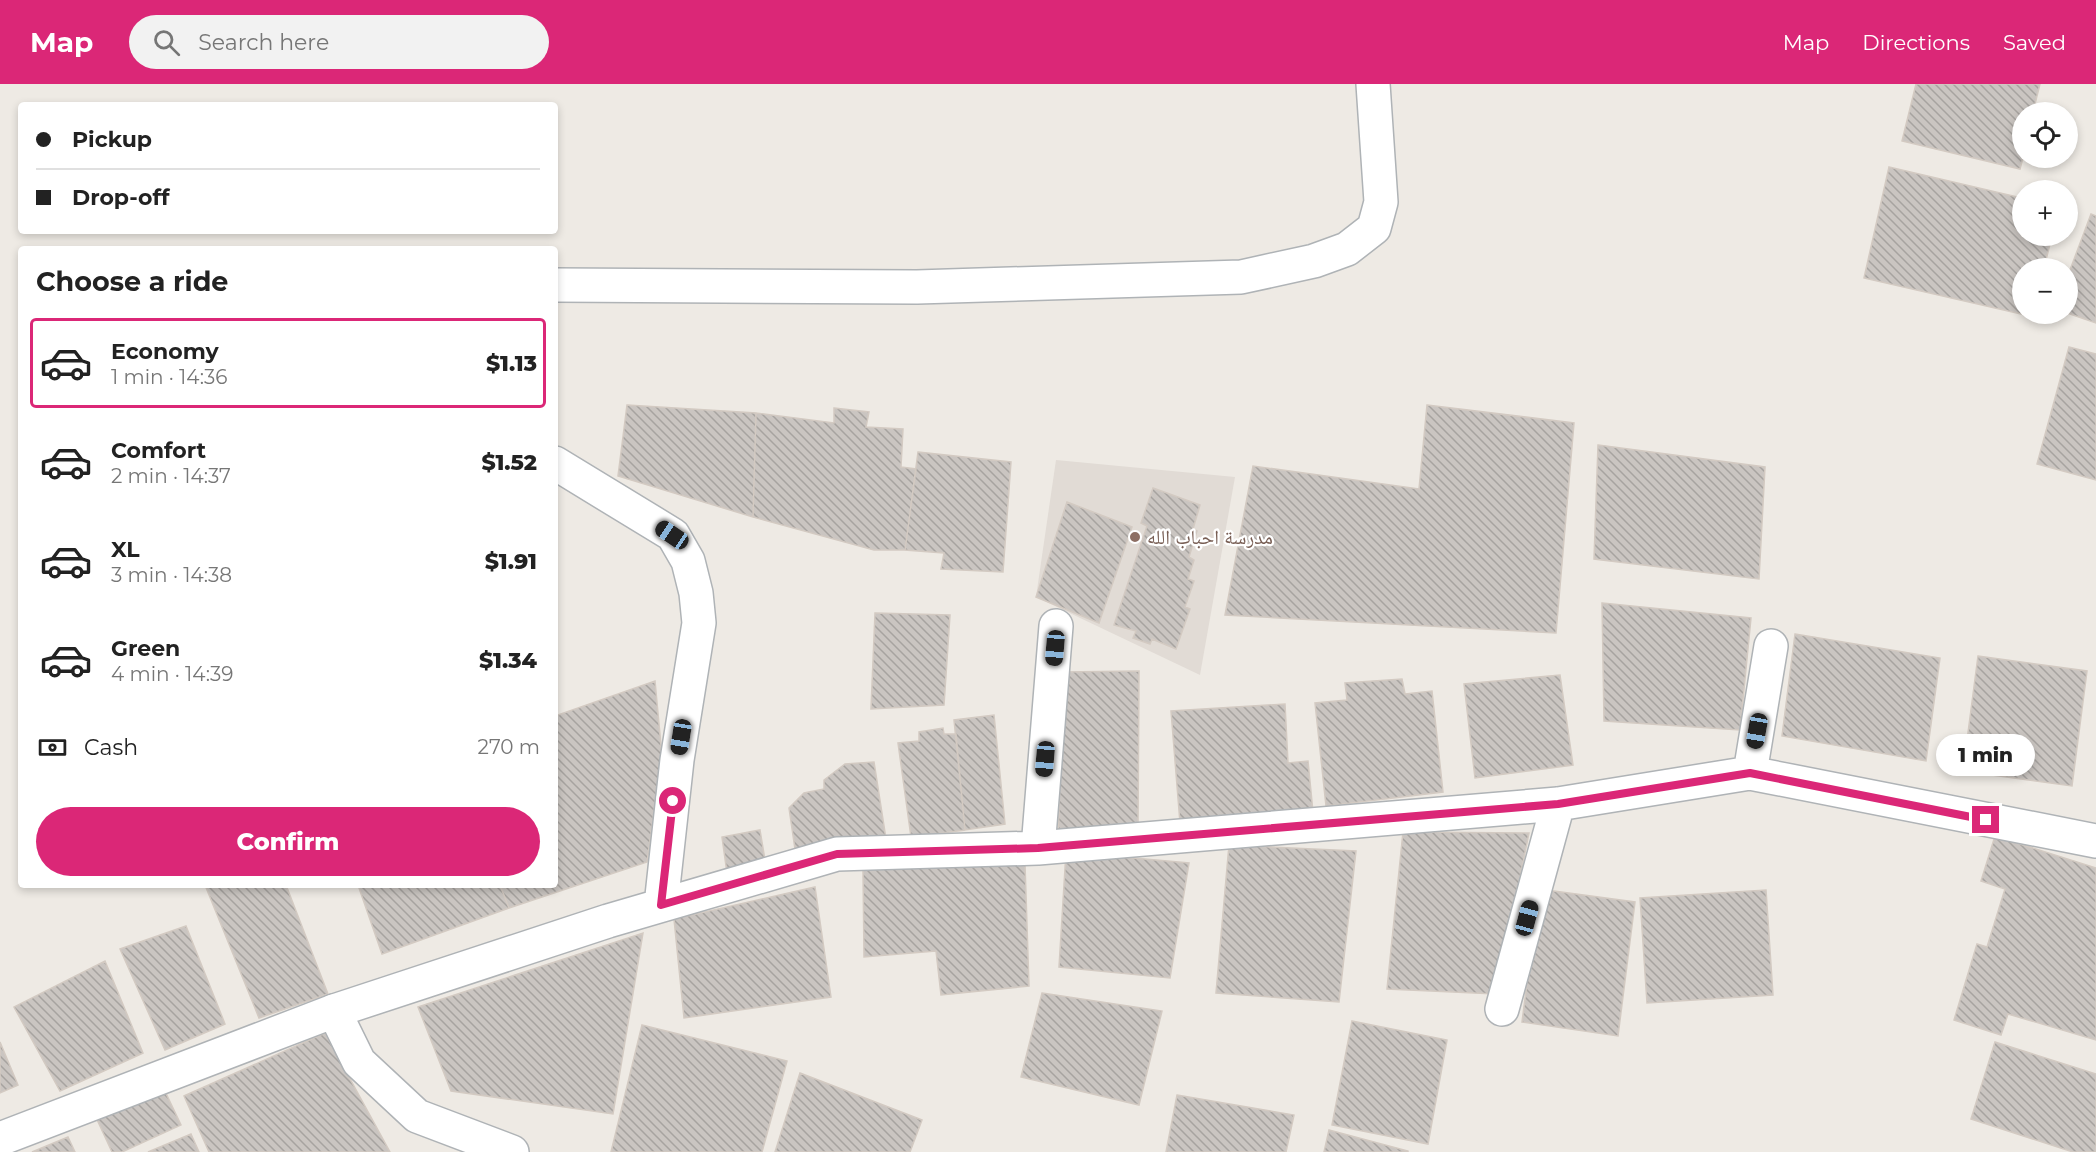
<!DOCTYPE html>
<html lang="en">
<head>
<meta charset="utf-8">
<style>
	body { margin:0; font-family:Montserrat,"Noto Naskh Arabic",sans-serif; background:#f2f2f2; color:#222; height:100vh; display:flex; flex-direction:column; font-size:22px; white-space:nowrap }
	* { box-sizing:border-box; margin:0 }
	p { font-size:20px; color:#767676 }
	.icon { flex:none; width:33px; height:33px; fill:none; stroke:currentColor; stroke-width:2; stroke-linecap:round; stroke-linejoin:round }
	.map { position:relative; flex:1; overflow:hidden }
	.side { position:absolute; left:18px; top:162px; width:540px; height:642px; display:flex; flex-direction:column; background:#fff; border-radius:6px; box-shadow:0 3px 9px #0003 }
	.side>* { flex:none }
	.hud { position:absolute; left:18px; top:18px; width:540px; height:132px; border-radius:6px; box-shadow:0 3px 9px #0003; display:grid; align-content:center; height:132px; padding:0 18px; background:#fff }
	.tools { position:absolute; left:2012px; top:18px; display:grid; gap:12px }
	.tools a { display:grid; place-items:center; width:66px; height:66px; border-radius:50%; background:#fff; box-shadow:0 3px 9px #0003; font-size:30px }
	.end { position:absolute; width:27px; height:27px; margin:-14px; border:8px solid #db2777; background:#fff; box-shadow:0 0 0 3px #fff }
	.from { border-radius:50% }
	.bubble { position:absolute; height:42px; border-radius:21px; background:#fff; box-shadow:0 3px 9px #0003; font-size:20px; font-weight:800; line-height:42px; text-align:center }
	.car { position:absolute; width:18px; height:36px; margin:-18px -9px; border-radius:8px; box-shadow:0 0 4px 2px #0007; background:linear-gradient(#222 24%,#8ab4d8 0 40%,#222 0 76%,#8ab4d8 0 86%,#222 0) }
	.hud b { display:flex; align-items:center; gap:21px; height:57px; font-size:22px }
	.hud b+b { border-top:2px solid #e0e0e0 }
	.hud i { width:15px; height:15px; background:#222 }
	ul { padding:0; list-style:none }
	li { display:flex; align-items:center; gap:18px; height:90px; margin:0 12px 9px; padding:0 6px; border:3px solid transparent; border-radius:6px }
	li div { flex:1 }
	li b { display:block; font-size:22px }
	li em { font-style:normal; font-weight:800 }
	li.current { border-color:#db2777 }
	li>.icon { width:54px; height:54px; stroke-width:1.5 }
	h2 { padding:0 18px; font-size:27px; line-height:72px }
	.pay { display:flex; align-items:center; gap:15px; height:66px; padding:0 18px; font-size:22px }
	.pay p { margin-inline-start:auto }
	.primary-button { display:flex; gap:12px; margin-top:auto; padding:12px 18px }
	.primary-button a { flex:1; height:69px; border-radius:36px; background:#db2777; color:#fff; font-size:24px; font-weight:800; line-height:69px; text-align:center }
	header { display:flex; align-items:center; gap:36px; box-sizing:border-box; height:84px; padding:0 30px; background:#db2777; color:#fff }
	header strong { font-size:28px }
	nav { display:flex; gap:33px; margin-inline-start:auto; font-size:21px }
	.search { width:420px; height:54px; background:#f2f2f2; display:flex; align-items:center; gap:15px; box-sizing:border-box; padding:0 21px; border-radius:33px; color:#767676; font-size:22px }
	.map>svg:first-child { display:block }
</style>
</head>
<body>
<header>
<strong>Map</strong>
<div class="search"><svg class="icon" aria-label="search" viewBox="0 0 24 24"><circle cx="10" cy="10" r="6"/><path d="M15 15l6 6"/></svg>Search here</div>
<nav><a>Map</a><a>Directions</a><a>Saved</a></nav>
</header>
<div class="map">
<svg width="2096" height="1068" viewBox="0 0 2096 1068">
	<defs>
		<pattern id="building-back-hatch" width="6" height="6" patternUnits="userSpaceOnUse" patternTransform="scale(1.5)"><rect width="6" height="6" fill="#cac5c1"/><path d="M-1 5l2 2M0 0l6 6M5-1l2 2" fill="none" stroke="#a7a3a0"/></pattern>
	</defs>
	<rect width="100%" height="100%" fill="#eeeae4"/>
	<path fill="#e1dbd5" d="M1056 376 1235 393 1200 591 1036 513Z"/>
	<path fill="url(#building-back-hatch)" stroke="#d3cac2" stroke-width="1.5" d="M1916 0H2040L2033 28H2022L2023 74 2020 85 1902 57Z
		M1889 83 2022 114V152H2052L2044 184H2022V230H2034V233L1864 194Z
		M2091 130 2096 132V239L2067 229V194Z
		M2069 263 2096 270V396L2037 380Z
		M627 321 756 329 753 433 618 392Z
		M1427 321 1574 339 1556 549 1225 531 1253 382 1419 405Z
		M834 324 869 328 866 343 903 345 901 383 916 385 905 466H874L753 433 756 329 834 339Z
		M1598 361 1765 383 1759 495 1594 475Z
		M918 368 1011 378 1003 488 941 485 944 469 905 466Z
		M1153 404 1200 421 1193 445 1197 447 1189 473 1194 476 1188 495 1194 497 1185 523 1190 525 1176 565 1152 555 1150 560 1133 554 1136 547 1114 541 1147 442 1141 439Z
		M1067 418 1132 443 1099 539 1036 513Z
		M1602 519 1751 534 1740 646 1604 637Z
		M875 529 950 531 944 621 871 625Z
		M1795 550 1940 574 1926 677 1782 652Z
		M1978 572 2087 587 2072 702 1963 687Z
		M1139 587 1138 747 1058 753 1064 588Z
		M1560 591 1573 681 1475 694 1464 600Z
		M1402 595 1405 610 1432 607 1443 708 1326 722 1315 619 1347 616 1345 599Z
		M655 597 662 672 647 778 509 824 500 801H555V632Z
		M1285 620 1288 679 1308 677 1313 728 1180 739 1171 627Z
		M994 631 1005 740 965 746 954 636Z
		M943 644 944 650H956L965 746 911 753 898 659 919 657V648Z
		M874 678 887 761 796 772 789 724 804 709 824 705V696L845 680Z
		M760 746 766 782 727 789 722 753Z
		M1403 748 1529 749 1496 910 1387 905Z
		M1995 752 2096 784V956L2008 930 2001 951 1954 936 1977 860 1987 863 2005 805 1981 797Z
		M1229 761 1356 767 1339 918 1216 909Z
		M1066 768 1189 779 1170 894 1059 883Z
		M1025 780 1029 902 941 911 936 867 864 873 863 786Z
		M205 801H286L328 910 259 934Z
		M358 801H500L509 824 382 870Z
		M815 803 831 913 684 934 674 835Z
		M1539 805 1635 818 1618 952 1522 938Z
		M1766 806 1773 911 1647 919 1640 814Z
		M186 842 225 940 165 966 120 865Z
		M643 849 613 1030 451 1007 418 923Z
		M105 877 143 969 60 1007 14 923Z
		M1042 909 1162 927 1139 1021 1021 993Z
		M1352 937 1447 956 1428 1060 1332 1041Z
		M642 941 787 977 762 1068H611Z
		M325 949 390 1068H209L184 1012Z
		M0 958 18 1001 0 1009Z
		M1995 958 2096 990V1068H2073L1971 1035Z
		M800 989 922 1036 910 1068H775Z
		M163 1003 181 1041 122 1068H112L93 1027Z
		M1177 1011 1294 1031 1286 1068H1166Z
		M1329 1046 1408 1067V1068H1324Z
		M191 1050 199 1068H148Z
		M68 1053 75 1068H32Z"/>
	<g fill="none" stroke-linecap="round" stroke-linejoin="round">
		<g stroke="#afb3b6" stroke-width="36">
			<path id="minor" d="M555 201 917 203 1241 193 1314 177 1347 165 1374 144 1381 118 1373 0
				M555 379 673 451 688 477 696 509 699 539 677 676 661 821
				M1750 689 1771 562
				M1038 764 1056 542
				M1502 925 1558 720
				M334 927 608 837 837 770 1038 764 1558 720 1750 689 2096 757"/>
		</g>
		<g stroke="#afb3b6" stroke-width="36">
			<path id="tertiary" d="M0 1055 334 927 359 978 417 1032 512 1068"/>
		</g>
		<use href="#minor" stroke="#fff" stroke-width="33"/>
		<use href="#tertiary" stroke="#fff" stroke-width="33"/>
	</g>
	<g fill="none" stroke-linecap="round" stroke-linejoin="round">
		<path stroke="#db2777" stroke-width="8" d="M673 717 661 821 837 770 1038 764 1558 720 1750 689 1986 736"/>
	</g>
	<circle fill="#8d6e63" stroke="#fff" stroke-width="2" cx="1135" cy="453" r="6"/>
	<g text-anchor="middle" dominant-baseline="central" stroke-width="4.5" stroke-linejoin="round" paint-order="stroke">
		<g font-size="20" fill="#785e54" stroke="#fff" text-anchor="start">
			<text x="1147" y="453">مدرسة احباب الله</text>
		</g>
	</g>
</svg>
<div class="tools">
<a><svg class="icon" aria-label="locate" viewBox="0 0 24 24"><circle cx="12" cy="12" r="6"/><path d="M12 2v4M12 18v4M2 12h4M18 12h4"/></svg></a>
<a>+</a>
<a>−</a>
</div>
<i class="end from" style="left:673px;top:717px"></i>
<i class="end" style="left:1986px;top:736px"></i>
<div class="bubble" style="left:1936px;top:650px;width:99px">1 min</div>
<i class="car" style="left:672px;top:451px;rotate:304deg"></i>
<i class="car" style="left:1055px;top:564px;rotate:185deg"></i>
<i class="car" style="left:1757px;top:647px;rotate:190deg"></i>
<i class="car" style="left:681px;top:653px;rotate:189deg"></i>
<i class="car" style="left:1045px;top:675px;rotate:185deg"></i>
<i class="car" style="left:1527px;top:834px;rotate:15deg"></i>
<div class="hud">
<b><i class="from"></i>Pickup</b>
<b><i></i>Drop-off</b>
</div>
<section class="side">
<h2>Choose a ride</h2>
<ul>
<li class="current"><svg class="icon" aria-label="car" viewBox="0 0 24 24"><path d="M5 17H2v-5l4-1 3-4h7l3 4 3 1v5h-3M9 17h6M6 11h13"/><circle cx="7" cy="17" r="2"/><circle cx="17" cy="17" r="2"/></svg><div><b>Economy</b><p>1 min · 14:36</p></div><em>$1.13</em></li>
<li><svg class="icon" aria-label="car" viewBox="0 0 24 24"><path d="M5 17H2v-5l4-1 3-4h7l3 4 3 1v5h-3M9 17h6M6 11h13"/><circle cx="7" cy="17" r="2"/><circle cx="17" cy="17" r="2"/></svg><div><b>Comfort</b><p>2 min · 14:37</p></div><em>$1.52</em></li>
<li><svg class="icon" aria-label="car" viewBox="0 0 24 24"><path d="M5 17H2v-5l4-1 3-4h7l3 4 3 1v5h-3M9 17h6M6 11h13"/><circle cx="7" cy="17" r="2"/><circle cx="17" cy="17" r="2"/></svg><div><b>XL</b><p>3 min · 14:38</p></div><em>$1.91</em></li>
<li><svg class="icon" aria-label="car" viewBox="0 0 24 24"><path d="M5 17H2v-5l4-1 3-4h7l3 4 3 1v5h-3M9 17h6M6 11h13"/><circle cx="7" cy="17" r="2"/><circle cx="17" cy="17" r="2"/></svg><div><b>Green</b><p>4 min · 14:39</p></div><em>$1.34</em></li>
</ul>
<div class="pay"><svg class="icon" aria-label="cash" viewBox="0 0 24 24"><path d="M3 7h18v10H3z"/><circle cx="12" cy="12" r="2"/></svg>Cash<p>270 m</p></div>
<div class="primary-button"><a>Confirm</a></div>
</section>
</div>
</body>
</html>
